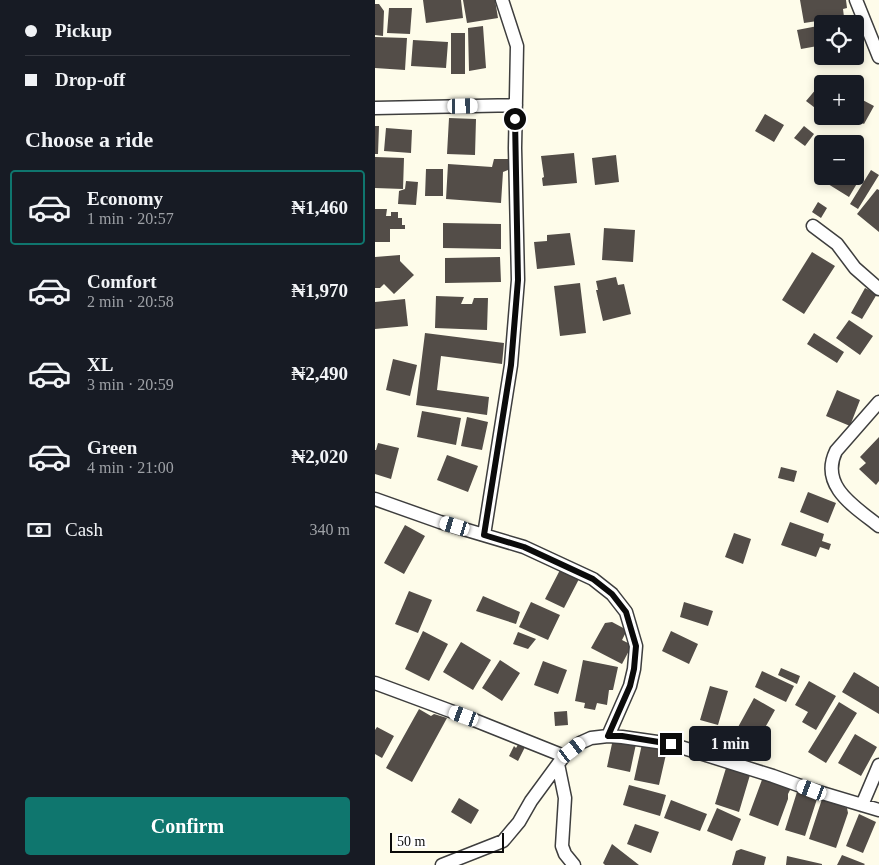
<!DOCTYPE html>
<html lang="en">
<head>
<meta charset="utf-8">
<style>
	body { margin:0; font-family:"Times New Roman",serif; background:#242831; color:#f1f3f6; height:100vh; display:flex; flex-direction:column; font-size:19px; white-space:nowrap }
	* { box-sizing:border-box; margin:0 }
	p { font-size:16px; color:#9ea1a6 }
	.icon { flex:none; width:28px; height:28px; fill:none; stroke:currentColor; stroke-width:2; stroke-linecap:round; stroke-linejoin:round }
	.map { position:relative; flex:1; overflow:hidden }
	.sheet { display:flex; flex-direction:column; background:#171b24; width:375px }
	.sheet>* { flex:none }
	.hud { display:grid; align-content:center; height:110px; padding:0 25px; background:#171b24 }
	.controls { position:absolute; left:439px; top:15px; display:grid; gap:10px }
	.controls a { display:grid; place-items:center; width:50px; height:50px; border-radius:5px; background:#171b24; box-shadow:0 2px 8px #0003; font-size:25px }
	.scale { position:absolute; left:15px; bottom:12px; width:114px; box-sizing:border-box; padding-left:5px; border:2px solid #0b0b0b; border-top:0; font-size:14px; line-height:18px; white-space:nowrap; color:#0b0b0b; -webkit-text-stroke:4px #fff; paint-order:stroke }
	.end { position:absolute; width:22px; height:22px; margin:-11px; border:6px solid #0b0b0b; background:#fff; box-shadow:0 0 0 2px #fff }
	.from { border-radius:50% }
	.bubble { position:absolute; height:35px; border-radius:5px; background:#171b24; box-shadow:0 2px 8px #0003; font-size:16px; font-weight:800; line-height:35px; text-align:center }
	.car { position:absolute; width:15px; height:30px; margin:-15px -8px; border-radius:6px; box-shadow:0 0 4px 1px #0007; background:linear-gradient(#fff 24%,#345 0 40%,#fff 0 76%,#345 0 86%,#fff 0) }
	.hud b { display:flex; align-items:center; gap:18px; height:48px; font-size:19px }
	.hud b+b { border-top:1px solid #363941 }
	.hud i { width:12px; height:12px; background:#f1f3f6 }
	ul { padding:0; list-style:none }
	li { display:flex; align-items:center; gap:15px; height:75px; margin:0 10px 8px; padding:0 15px; border:2px solid transparent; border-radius:5px }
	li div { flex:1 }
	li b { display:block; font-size:19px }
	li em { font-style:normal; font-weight:800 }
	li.on { border-color:#0f766e }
	li>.icon { width:45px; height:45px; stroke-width:1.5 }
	h2 { padding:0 25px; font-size:22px; line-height:60px }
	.pay { display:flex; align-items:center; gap:12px; height:55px; padding:0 25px; font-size:19px }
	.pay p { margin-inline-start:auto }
	.action { display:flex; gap:10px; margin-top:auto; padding:10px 25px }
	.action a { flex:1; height:58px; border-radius:5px; background:#0f766e; color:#fff; font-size:20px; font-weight:800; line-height:58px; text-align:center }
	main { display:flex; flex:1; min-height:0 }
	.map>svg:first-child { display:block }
</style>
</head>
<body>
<main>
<section class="sheet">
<div class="hud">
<b><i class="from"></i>Pickup</b>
<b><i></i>Drop-off</b>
</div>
<h2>Choose a ride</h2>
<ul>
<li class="on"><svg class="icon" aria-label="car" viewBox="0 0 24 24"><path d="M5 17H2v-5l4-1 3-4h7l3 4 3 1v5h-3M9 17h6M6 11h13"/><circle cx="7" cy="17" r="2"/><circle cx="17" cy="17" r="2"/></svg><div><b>Economy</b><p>1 min · 20:57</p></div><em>₦1,460</em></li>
<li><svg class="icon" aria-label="car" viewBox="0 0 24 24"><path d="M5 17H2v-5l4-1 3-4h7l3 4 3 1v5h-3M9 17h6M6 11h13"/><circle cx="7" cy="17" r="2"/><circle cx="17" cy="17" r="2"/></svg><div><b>Comfort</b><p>2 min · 20:58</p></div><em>₦1,970</em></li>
<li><svg class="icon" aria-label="car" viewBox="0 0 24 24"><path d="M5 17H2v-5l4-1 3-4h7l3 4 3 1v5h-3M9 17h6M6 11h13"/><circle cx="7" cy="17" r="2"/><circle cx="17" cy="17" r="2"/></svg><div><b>XL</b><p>3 min · 20:59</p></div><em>₦2,490</em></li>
<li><svg class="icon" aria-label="car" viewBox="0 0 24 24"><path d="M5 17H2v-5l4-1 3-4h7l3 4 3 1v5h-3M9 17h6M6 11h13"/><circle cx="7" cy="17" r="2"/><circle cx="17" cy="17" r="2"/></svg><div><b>Green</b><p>4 min · 21:00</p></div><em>₦2,020</em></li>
</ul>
<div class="pay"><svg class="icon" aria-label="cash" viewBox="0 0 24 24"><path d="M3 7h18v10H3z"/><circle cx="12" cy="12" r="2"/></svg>Cash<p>340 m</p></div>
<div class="action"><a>Confirm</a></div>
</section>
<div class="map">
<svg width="504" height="865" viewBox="0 0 504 865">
	<rect width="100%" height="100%" fill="#fefcea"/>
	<path fill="#534d48" d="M48 0H86L88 18 51 23Z
		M88 0H120L123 18 92 23Z
		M425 0H471L472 8 468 9 469 17 429 23Z
		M0 4H4L9 11 8 36 0 35Z
		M14 8H37L35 34 12 33Z
		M448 25V45L426 49 422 30Z
		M108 26 111 68 94 71 93 28Z
		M76 33H90V74H76Z
		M0 37 32 38 30 70 0 68Z
		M38 40 73 42 71 68 36 66Z
		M452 77 459 84H446Z
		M442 88 448 92V114L431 101Z
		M480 96 499 106 489 124 475 116H480Z
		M390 114 409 125 399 142 380 131Z
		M74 118 101 119 100 155 72 154Z
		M0 126H4L3 154H0Z
		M429 126 439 134 430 146 419 138Z
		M11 128 37 130 36 153 9 151Z
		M199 153 202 183 168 186 167 178 169 177 166 156Z
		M241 155 244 182 220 185 217 158Z
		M0 157 29 158 28 189 0 188Z
		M119 159H134L133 170 128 172 126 203 71 199 73 164 117 167Z
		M51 169H68V196H50Z
		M480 170 487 175 474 197 453 184 457 176H480Z
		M496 170 504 175 483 209 475 204Z
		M31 181 43 182 41 205 23 204 24 191 30 189Z
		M502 189 504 190V232L482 214Z
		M443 202 452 208 446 218 437 212Z
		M0 209H12L11 216H16V212H23V218H27V225H30V229H15V242H0Z
		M68 223 126 224V249L68 248Z
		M229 228 260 230 258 262 227 260Z
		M195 233 200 265 162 269 159 242 172 241V235Z
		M437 252 460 266 429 314 407 300Z
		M25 255V261L39 275 19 294 9 284 5 288H0V257Z
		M125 257 126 282 70 283V258Z
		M241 277 243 285 249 284 256 314 228 321 221 290H223L221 281Z
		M205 283 211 333 185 336 179 286Z
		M490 288 502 294 487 319 476 313Z
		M61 296 89 297 86 304H97L99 298H113L112 330 60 328Z
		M30 299 33 326 0 329V302Z
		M474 320 498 336 485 355 461 338Z
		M50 333 129 343 127 364 66 356 62 390 114 397 112 415 41 405Z
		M439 333 469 352 462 363 432 344Z
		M18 359 42 365 35 396 11 390Z
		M462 390 485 400 475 426 451 416Z
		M47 411 86 418 81 445 42 437Z
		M92 417 113 422 107 450 86 446Z
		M504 437V481L501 485 484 469 491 463 485 457Z
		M3 443 24 448 16 479 0 474V450H1Z
		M72 455 103 466 93 492 62 480Z
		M406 467 422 471 419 482 403 478Z
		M433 492 461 503 453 523 425 512Z
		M415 522 449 534 447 541 456 544 454 550 445 547 441 557 406 545Z
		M30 525 50 536 29 574 9 563Z
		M359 533 376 539 368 564 350 557Z
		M186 568 204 579 189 608 170 599Z
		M34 591 57 600 43 633 20 624Z
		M108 596 145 612 141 624 101 611Z
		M156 602 185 615 173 640 144 627Z
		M309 602 338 611 333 626 305 617Z
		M237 622 252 630 247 640 257 645 247 664 216 648 230 623Z
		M48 631 73 644 54 681 30 669Z
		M296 631 323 644 314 664 287 651Z
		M143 632 161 639 153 649 138 644Z
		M86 642 116 660 98 690 68 672Z
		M125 660 145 673 127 701 107 688Z
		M208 660 243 667 238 690H234L232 705 222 703 220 710 209 708 210 703 200 701Z
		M168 661 192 670 183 694 159 685Z
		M406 668 425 676 422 684 403 675Z
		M387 671 419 686 411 702 380 687Z
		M479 672 504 687V714L467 692Z
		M434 681 461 696 441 730 427 722 433 712 420 705Z
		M335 686 353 691 343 725 325 720Z
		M379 698 400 710 383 740 362 729Z
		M464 702 482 713 451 763 433 752Z
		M44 709 56 716 59 714 72 718 37 782 11 768Z
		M192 711 193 725 180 726 179 712Z
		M2 727 19 736 7 758 0 754V730Z
		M480 734 502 747 486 776 463 763Z
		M238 739 261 744 255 772 232 767Z
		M144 743 150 747 143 761 134 756 139 746 141 748Z
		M267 744 292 750 284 785 259 780Z
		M351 768 375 775 364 812 340 804Z
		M388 777 416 788 413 794V799L403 826 374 815Z
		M254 785 291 795 285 816 248 805Z
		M422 792 442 799 430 836 410 830Z
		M84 798 104 810 96 824 76 812Z
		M447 799 472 808 473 813 461 848 434 839Z
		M296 800 332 814 325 831 289 818Z
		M342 808 366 819 357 841 332 831Z
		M484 814 501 822 488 853 471 846Z
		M260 824 284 832 276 853 252 844Z
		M237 844 264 865H230L228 863Z
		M366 849 391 857 389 865H357L361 851Z
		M467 855 490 864 489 865H462Z
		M412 856 447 864V865H411Z"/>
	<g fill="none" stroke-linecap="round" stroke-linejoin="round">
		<g stroke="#3e3e3e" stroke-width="15">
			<path id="street" d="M481 0 504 57
				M0 108 141 105
				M438 226 462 244 480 268 504 289
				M504 402 461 451C444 486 480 507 504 526
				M0 499 65 522 149 547 218 579 237 594 251 612 261 646 259 669 255 686 233 736
				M109 535 136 365 143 280 140 148 142 46 127 0
				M0 683 89 716 189 756
				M183 764 190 798 187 846 190 854 199 865
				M487 805 504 765
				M67 865 128 841 144 822 156 801 189 756 205 743 216 738 233 736 247 737 296 744 398 776 437 790 504 810"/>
		</g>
		<use href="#street" stroke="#fff" stroke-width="12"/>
	</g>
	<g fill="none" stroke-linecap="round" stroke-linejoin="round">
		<path stroke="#0b0b0b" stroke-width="6" d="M140 119 143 280 136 365 109 535 149 547 218 579 237 594 251 612 261 646 259 669 255 686 233 736H247L296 744"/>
	</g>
</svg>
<div class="controls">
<a><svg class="icon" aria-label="locate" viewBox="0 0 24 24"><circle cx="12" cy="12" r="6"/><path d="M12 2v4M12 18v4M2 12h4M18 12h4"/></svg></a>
<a>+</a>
<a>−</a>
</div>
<div class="scale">50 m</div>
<i class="end from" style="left:140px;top:119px"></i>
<i class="end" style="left:296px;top:744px"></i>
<div class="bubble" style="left:314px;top:726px;width:82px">1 min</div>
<i class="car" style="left:88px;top:106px;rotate:89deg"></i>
<i class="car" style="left:80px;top:526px;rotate:287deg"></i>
<i class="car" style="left:89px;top:716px;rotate:290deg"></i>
<i class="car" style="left:197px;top:750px;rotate:52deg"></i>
<i class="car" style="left:437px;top:790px;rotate:291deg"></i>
</div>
</main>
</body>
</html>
